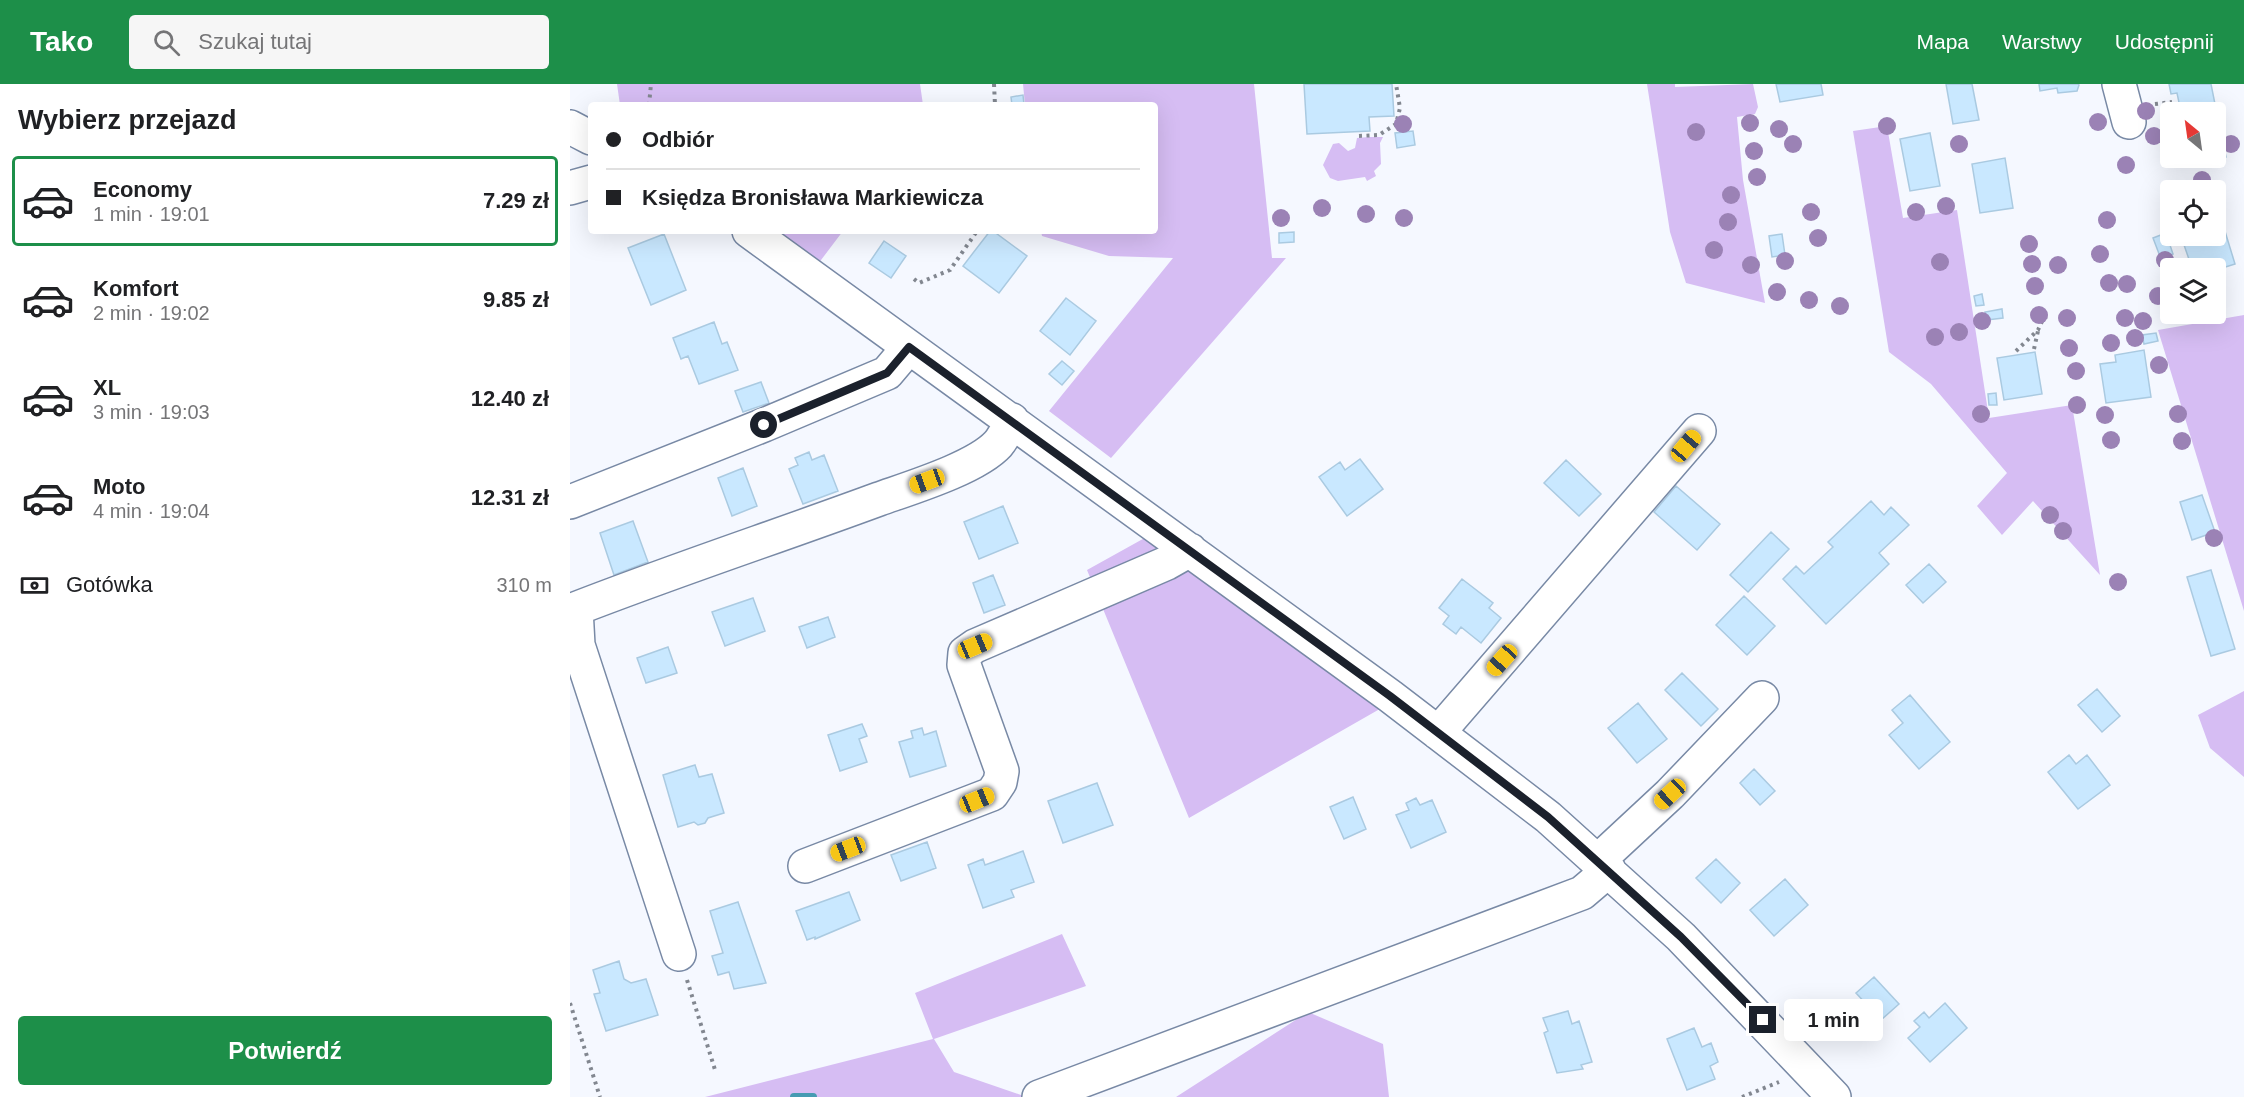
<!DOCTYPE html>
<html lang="pl">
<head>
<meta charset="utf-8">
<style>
	body { margin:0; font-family:Arial,sans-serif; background:#f6f6f6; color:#202124; height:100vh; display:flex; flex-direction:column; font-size:22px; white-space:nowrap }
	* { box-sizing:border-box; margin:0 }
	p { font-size:20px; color:#757577 }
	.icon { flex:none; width:33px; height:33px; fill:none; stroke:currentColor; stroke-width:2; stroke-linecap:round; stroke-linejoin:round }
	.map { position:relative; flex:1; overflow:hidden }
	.sheet { display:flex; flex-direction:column; background:#fff; width:570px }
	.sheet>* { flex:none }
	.banner { position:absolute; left:18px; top:18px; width:570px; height:132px; border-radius:6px; box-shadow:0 6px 24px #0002; display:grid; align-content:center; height:132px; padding:0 18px; background:#fff }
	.needle { width:39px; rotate:331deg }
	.buttons { position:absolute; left:1590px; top:18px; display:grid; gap:12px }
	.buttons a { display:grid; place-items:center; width:66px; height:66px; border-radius:6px; background:#fff; box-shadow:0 6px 24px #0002; font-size:30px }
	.end { position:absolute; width:27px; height:27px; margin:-14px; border:8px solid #1b212c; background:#fff; box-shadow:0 0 0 3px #fff }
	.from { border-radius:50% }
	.bubble { position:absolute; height:42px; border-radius:6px; background:#fff; box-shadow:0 6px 24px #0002; font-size:20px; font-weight:600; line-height:42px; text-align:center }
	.car { position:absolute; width:18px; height:36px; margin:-18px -9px; border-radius:8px; box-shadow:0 0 4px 2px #0007; background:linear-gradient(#f5c518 24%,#345 0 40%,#f5c518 0 76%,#345 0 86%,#f5c518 0) }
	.banner b { display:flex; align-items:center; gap:21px; height:57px; font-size:22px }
	.banner b+b { border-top:2px solid #e0e0e0 }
	.banner i { width:15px; height:15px; background:#202124 }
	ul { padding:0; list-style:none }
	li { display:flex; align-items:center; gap:18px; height:90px; margin:0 12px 9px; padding:0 6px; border:3px solid transparent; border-radius:6px }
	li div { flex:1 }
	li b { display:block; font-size:22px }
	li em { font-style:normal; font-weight:600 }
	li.active { border-color:#1d8f49 }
	li>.icon { width:54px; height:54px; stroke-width:1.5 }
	h2 { padding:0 18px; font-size:27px; line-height:72px }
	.pay { display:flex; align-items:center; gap:15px; height:66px; padding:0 18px; font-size:22px }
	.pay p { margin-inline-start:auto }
	.cta { display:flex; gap:12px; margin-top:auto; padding:12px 18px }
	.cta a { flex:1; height:69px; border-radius:6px; background:#1d8f49; color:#fff; font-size:24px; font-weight:600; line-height:69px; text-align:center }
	header { display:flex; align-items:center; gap:36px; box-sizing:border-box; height:84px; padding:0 30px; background:#1d8f49; color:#fff }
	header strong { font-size:28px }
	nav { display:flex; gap:33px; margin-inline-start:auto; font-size:21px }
	.search { width:420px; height:54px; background:#f6f6f6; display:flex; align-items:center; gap:15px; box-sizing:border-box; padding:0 21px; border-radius:6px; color:#757577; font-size:22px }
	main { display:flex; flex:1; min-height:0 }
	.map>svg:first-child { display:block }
</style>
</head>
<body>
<header>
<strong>Tako</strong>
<div class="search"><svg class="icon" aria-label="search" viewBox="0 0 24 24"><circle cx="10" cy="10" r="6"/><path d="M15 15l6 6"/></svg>Szukaj tutaj</div>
<nav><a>Mapa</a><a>Warstwy</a><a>Udostępnij</a></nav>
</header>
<main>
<section class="sheet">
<h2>Wybierz przejazd</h2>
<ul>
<li class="active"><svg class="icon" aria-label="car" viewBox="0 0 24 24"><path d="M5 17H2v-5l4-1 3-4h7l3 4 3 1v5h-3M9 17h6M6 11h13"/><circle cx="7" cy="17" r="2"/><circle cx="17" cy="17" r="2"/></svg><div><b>Economy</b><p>1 min · 19:01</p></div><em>7.29 zł</em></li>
<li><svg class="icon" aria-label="car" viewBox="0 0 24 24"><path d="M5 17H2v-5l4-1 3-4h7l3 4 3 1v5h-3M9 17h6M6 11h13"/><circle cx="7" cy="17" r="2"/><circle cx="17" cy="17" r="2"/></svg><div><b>Komfort</b><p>2 min · 19:02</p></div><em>9.85 zł</em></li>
<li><svg class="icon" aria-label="car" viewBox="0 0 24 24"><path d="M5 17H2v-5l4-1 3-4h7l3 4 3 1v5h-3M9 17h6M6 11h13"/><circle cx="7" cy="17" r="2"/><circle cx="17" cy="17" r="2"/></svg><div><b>XL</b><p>3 min · 19:03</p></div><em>12.40 zł</em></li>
<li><svg class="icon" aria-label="car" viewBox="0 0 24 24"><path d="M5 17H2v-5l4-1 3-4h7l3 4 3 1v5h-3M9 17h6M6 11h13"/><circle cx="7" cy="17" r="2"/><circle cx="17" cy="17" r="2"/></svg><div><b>Moto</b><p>4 min · 19:04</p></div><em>12.31 zł</em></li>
</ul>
<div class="pay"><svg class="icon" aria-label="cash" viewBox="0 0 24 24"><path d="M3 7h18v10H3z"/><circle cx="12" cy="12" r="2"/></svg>Gotówka<p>310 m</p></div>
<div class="cta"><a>Potwierdź</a></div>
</section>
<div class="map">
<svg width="1674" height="1013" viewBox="0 0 1674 1013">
	<rect width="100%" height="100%" fill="#f5f8ff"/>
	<path fill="#d6bdf3" d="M47 0H350L353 21H50Z
		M453 0H684L702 174H716L541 374 479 327 603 174 539 172 472 152 471 147H585V21H455Z
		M1077 0H1105V3L1183 0 1188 23 1185 30 1167 33 1173 96 1195 219 1116 199 1100 148Z
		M1317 42 1333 134 1387 126 1419 334 1502 321 1530 491 1463 417 1432 451 1407 422 1437 389 1361 300 1319 268 1283 47Z
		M799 53H813L810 59 811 80 804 87 806 92 797 97 795 93 768 97 760 94 753 81 763 60 769 59 778 67 785 64 787 54Z
		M201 147H273L248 180Z
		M1674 231V527L1588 246Z
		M589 446 822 618 619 734 517 486Z
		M1674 607V693L1640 664 1628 631Z
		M492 850 516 902 364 955 384 988 457 1013H135L363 955 345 909Z
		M738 928 813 960 819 1013H606Z"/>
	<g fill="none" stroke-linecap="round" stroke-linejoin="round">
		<path stroke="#469bb2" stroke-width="8" d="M224 1013H243"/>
	</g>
	<path fill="#c9e8ff" stroke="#aacae1" stroke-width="1.5" d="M734 0H822L824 32 799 33 800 47 737 50Z
		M1206 0H1251L1253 11 1210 18Z
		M1376 0H1402L1409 36 1383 40Z
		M1469 0H1508L1509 1 1507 7 1488 9 1487 4 1470 7Z
		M1599 0H1641L1648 35 1646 36V28H1611L1607 9 1601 10Z
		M453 11 454 21H442L441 13Z
		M843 47 845 61 827 64 825 49Z
		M1360 49 1370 102 1340 107 1330 55Z
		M1653 59 1656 73 1640 77V74H1646V61Z
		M1435 74 1443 124 1410 129 1402 80Z
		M1654 144 1665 180 1646 186 1622 184 1613 158 1627 152H1646V147Z
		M420 147H423L457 172 429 209 393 182Z
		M724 148V158L709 159V149Z
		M1596 149 1603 170 1591 175 1583 154Z
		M94 150 116 206 81 221 58 164Z
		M1212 150 1215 171 1202 173 1199 152Z
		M314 157 336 172 321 194 299 179Z
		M1412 210 1414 221 1406 222 1404 212Z
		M496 214 526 237 500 271 470 247Z
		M1432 225 1433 234 1417 236 1415 228Z
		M144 238 152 260 157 258 168 286 129 300 118 272 111 275 103 254Z
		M1586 249 1588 257 1574 260 1572 251Z
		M1574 266 1581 313 1536 319 1530 280 1546 278 1545 271Z
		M1465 268 1472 310 1434 316 1427 274Z
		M492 277 504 287 492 301 479 290Z
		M191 298 199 319 173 328 165 307Z
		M1426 309 1427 321H1419L1418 310Z
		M239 368 242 376 254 371 268 407 233 420 219 385 228 381 225 374Z
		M790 375 813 405 777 432 749 393 770 378 775 386Z
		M996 376 1031 410 1009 432 974 399Z
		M173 384 187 422 162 432 148 394Z
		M1106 402 1150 440 1127 466 1084 428Z
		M1632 411 1645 448 1622 456 1610 418Z
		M1301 417 1314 431 1321 423 1339 441 1309 469 1319 480 1256 540 1213 495 1226 482 1234 490 1263 463 1258 458Z
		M433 422 448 459 409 475 394 438Z
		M63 437 78 478 44 491 30 449Z
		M1201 448 1219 465 1178 508 1160 491Z
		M1359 480 1376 498 1353 519 1336 501Z
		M1641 486 1665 565 1641 572 1617 493Z
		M423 491 435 521 414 529 403 499Z
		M892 495 923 519 919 524 931 534 911 559 891 543 886 550 873 540 879 532 869 524Z
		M1174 512 1205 542 1177 571 1146 541Z
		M183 514 195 547 155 562 142 528Z
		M258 533 265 553 237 564 229 543Z
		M98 563 107 589 76 599 67 574Z
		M1112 589 1148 625 1131 642 1095 606Z
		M1527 605 1550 632 1532 648 1508 621Z
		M1340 611 1380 658 1349 685 1319 651 1333 639 1322 626Z
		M1068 619 1097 655 1067 679 1038 644Z
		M292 640 297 652 289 655 297 678 270 687 258 651Z
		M352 644 354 651 366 647 376 682 340 693 329 658 343 654 341 647Z
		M1499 671 1506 680 1517 671 1540 701 1508 725 1478 688Z
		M125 681 129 693 142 690 154 729 138 734 135 739 128 741 124 738 108 743 93 691Z
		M1184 685 1205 707 1190 721 1170 699Z
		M527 699 543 741 493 759 478 717Z
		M783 713 796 745 774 755 760 723Z
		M846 714 850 721 862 716 876 748 841 764 826 731 839 726 836 719Z
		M357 758 366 784 331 797 321 771Z
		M453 767 464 798 441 806 444 813 413 824 398 781 413 775 415 781Z
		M1146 775 1170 799 1151 819 1126 794Z
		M1215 795 1238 821 1204 852 1180 826Z
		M279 808 290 836 245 855V853L237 856 226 827Z
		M168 818 196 899 164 905 159 888 148 891 142 872 153 869 140 827Z
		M49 877 54 895 61 899 76 895 88 931 36 947 24 910 30 909 23 886Z
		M1304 893 1329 920 1311 936 1286 909Z
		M1375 919 1397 944 1360 978 1338 954 1350 943 1344 937 1354 928 1359 934Z
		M998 927 1002 940 1009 937 1022 978 1011 981 1013 985 987 989 974 949 978 947 973 934Z
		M1124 944 1132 963 1141 959 1148 978 1140 982 1145 995 1117 1006 1097 955Z"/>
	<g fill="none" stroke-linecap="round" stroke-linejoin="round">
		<g stroke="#7889a5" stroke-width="36">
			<path id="minor" d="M1549 0 1559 38
				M0 43 21 54
				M0 104 21 98
				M179 147 820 612 978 733 1111 853 1264 1013
				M0 418 194 341 317 289 339 263
				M6 525 8 561 109 870
				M0 527C102 487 206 453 309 415 340 404 406 384 428 360 434 353 438 344 442 336
				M868 649 1129 347
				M1029 776 1100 710 1192 614
				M235 782 422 710 430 698 432 687 394 581 395 569 405 562 597 479 620 466
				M469 1013 1012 809 1039 786"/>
		</g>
		<path stroke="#828790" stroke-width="4" stroke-dasharray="3 4.5" stroke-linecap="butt" d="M424 0 425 21
			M1585 20 1602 18
			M79 21 81 0
			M789 52 809 51 826 40 830 24 826 0
			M344 195 349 199 380 186 407 147
			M1464 265 1468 247
			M1446 267 1468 246 1474 233H1480
			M117 896 146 989
			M0 919 30 1013
			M1172 1013 1209 998"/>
		<use href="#minor" stroke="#fff" stroke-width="33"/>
	</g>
	<g fill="#9b82b5">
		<circle cx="1576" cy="27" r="9"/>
		<circle cx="1528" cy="38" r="9"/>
		<circle cx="1180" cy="39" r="9"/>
		<circle cx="833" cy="40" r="9"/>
		<circle cx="1317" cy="42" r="9"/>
		<circle cx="1209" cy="45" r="9"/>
		<circle cx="1126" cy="48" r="9"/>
		<circle cx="1584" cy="52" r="9"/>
		<circle cx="1223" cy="60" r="9"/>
		<circle cx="1389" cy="60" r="9"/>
		<circle cx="1661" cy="60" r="9"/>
		<circle cx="1184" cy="67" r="9"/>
		<circle cx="1556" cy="81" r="9"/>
		<circle cx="1187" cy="93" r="9"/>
		<circle cx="1632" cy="96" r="9"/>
		<circle cx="1161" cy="111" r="9"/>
		<circle cx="1376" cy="122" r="9"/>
		<circle cx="752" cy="124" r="9"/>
		<circle cx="1241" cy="128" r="9"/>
		<circle cx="1346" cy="128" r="9"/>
		<circle cx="796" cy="130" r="9"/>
		<circle cx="711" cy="134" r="9"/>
		<circle cx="834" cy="134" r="9"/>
		<circle cx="1537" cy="136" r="9"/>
		<circle cx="1158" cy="138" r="9"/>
		<circle cx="1248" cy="154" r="9"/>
		<circle cx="1459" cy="160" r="9"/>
		<circle cx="1144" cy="166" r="9"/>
		<circle cx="1530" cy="170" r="9"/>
		<circle cx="1595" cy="176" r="9"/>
		<circle cx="1215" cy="177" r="9"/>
		<circle cx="1370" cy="178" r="9"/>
		<circle cx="1462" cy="180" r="9"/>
		<circle cx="1181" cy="181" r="9"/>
		<circle cx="1488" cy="181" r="9"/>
		<circle cx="1539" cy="199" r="9"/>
		<circle cx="1557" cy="200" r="9"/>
		<circle cx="1465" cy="202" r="9"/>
		<circle cx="1207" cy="208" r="9"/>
		<circle cx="1588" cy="212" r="9"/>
		<circle cx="1239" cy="216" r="9"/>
		<circle cx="1270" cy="222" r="9"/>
		<circle cx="1469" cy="231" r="9"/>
		<circle cx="1497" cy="234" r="9"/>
		<circle cx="1555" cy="234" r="9"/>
		<circle cx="1412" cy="237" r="9"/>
		<circle cx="1573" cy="237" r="9"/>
		<circle cx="1389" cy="248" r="9"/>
		<circle cx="1365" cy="253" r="9"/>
		<circle cx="1565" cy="254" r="9"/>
		<circle cx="1541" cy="259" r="9"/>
		<circle cx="1499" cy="264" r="9"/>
		<circle cx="1589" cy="281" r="9"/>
		<circle cx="1506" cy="287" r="9"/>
		<circle cx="1507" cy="321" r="9"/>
		<circle cx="1411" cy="330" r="9"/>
		<circle cx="1608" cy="330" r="9"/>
		<circle cx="1535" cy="331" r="9"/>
		<circle cx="1541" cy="356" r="9"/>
		<circle cx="1612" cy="357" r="9"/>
		<circle cx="1480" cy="431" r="9"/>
		<circle cx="1493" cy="447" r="9"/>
		<circle cx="1644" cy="454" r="9"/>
		<circle cx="1548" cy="498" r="9"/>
	</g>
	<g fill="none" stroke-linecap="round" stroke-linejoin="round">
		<path stroke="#1b212c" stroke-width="8" d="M194 341 317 289 339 263 820 612 978 733 1111 853 1193 936"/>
	</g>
</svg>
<div class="buttons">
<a><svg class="needle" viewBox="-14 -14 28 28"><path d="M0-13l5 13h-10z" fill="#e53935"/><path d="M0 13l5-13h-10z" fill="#757577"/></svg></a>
<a><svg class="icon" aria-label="locate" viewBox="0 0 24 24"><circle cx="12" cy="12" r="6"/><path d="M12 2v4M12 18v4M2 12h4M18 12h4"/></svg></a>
<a><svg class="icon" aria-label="layers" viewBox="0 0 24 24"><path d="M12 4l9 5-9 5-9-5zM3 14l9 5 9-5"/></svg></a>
</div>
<i class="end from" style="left:194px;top:341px"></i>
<i class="end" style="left:1193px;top:936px"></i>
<div class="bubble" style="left:1214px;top:915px;width:99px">1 min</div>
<i class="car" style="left:1116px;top:362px;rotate:40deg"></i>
<i class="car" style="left:357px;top:397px;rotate:250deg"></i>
<i class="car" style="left:405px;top:562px;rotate:67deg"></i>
<i class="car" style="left:932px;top:576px;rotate:222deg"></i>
<i class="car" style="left:1100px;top:710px;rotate:227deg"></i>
<i class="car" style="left:407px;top:716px;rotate:68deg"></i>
<i class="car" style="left:278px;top:765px;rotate:249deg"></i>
<div class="banner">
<b><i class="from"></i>Odbiór</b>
<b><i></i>Księdza Bronisława Markiewicza</b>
</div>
</div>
</main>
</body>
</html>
